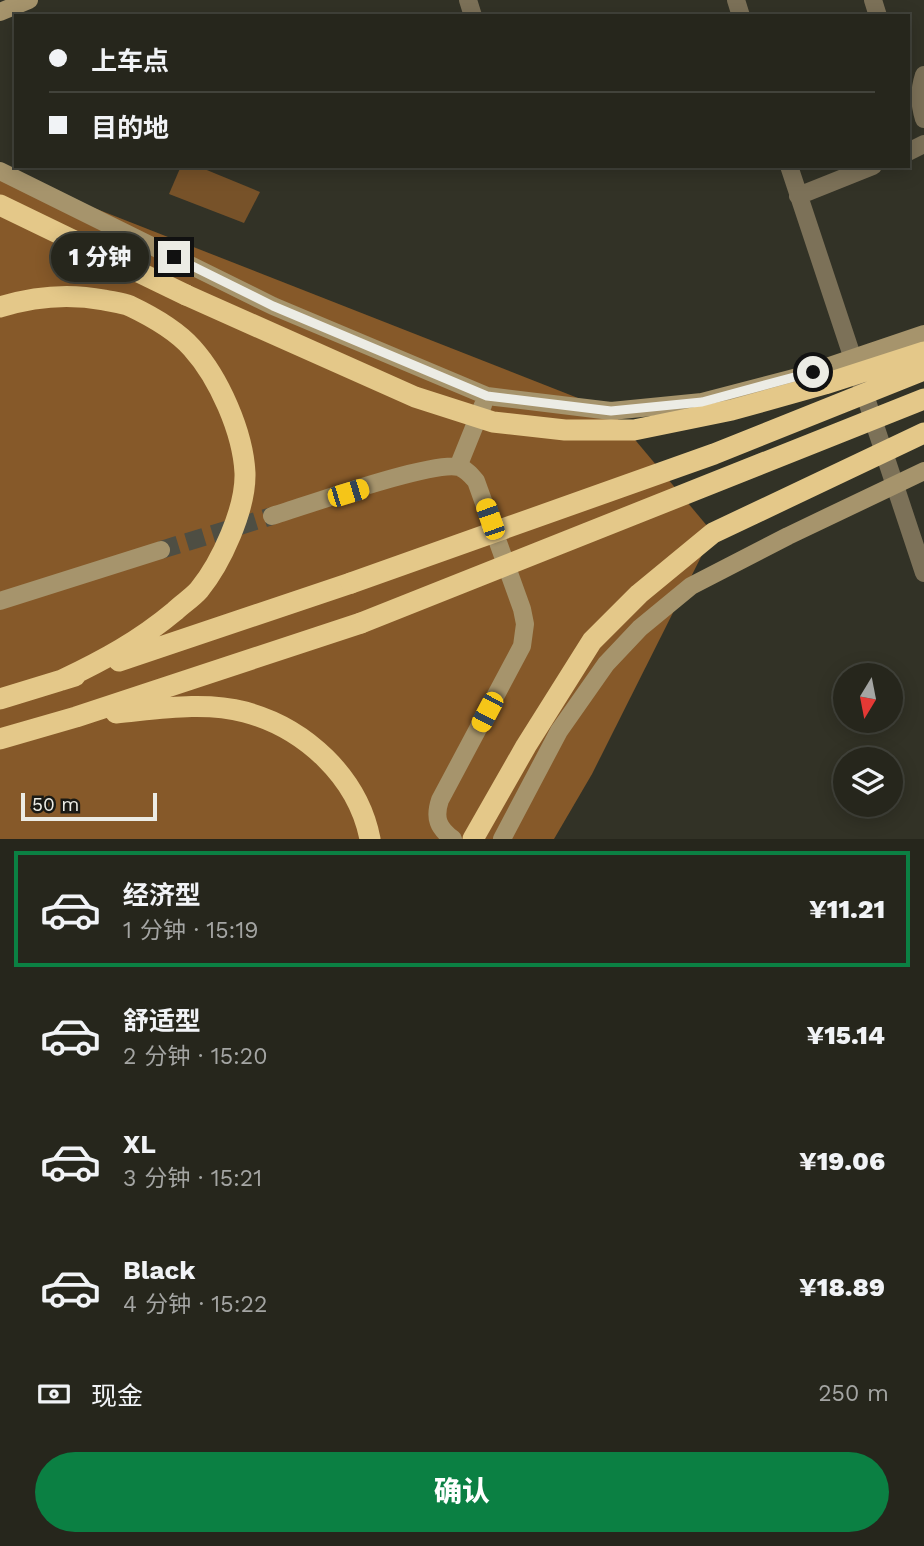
<!DOCTYPE html>
<html lang="zh">
<head>
<meta charset="utf-8">
<style>
	body { margin:0; font-family:"Work Sans","Noto Sans SC",sans-serif; background:#323229; color:#f1f3f6; height:100vh; display:flex; flex-direction:column; font-size:26px; white-space:nowrap }
	* { box-sizing:border-box; margin:0 }
	p { font-size:23px; color:#a4a5a3 }
	.icon { flex:none; width:38px; height:38px; fill:none; stroke:currentColor; stroke-width:2; stroke-linecap:round; stroke-linejoin:round }
	.map { position:relative; height:839px; overflow:hidden }
	.details { display:flex; flex-direction:column; background:#26261c; flex:1 }
	.details>* { flex:none }
	.top-card { position:absolute; left:14px; top:14px; width:896px; height:154px; border-radius:0px; box-shadow:0 4px 18px #0003,0 0 0 2px #42433b; display:grid; align-content:center; height:154px; padding:0 35px; background:#26261c }
	.needle { width:46px; rotate:190deg }
	.fabs { position:absolute; left:833px; top:663px; display:grid; gap:14px }
	.fabs a { display:grid; place-items:center; width:70px; height:70px; border-radius:50%; background:#26261c; box-shadow:0 4px 18px #0003,0 0 0 2px #42433b; font-size:35px }
	.scale { position:absolute; left:21px; bottom:18px; width:136px; box-sizing:border-box; padding-left:7px; border:4px solid #ecece5; border-top:0; font-size:19px; line-height:24px; white-space:nowrap; color:#ecece5; -webkit-text-stroke:5px #191914; paint-order:stroke }
	.end { position:absolute; width:32px; height:32px; margin:-16px; border:9px solid #ecece5; background:#111; box-shadow:0 0 0 4px #111 }
	.from { border-radius:50% }
	.bubble { position:absolute; height:49px; border-radius:24px; background:#26261c; box-shadow:0 4px 18px #0003,0 0 0 2px #42433b; font-size:23px; font-weight:800; line-height:49px; text-align:center }
	.car { position:absolute; width:21px; height:42px; margin:-21px -10px; border-radius:9px; box-shadow:0 0 5px 2px #0007; background:linear-gradient(#f5c518 24%,#345 0 40%,#f5c518 0 76%,#345 0 86%,#f5c518 0) }
	.top-card b { display:flex; align-items:center; gap:24px; height:66px; font-size:26px }
	.top-card b+b { border-top:2px solid #42433b }
	.top-card i { width:18px; height:18px; background:#f1f3f6 }
	ul { padding:12px 0 0; list-style:none }
	li { display:flex; align-items:center; gap:21px; height:116px; margin:0 14px 10px; padding:0 21px; border:4px solid transparent; border-radius:0px }
	li div { flex:1 }
	li b { display:block; font-size:26px }
	li em { font-style:normal; font-weight:800 }
	li.current { border-color:#0b8043 }
	li>.icon { width:63px; height:63px; stroke-width:1.5 }
	.pay { display:flex; align-items:center; gap:18px; height:77px; padding:0 35px; font-size:26px }
	.pay p { margin-inline-start:auto }
	.action { display:flex; gap:14px; margin-top:auto; padding:14px 35px }
	.action a { flex:1; height:80px; border-radius:42px; background:#0b8043; color:#fff; font-size:28px; font-weight:800; line-height:80px; text-align:center }
	.map>svg:first-child { display:block }
</style>
</head>
<body>
<div class="map">
<svg width="924" height="839" viewBox="0 0 924 839">
	<rect width="100%" height="100%" fill="#323226"/>
	<path fill="#775229" d="M181 166H197L260 192 244 223 169 194Z"/>
	<path fill="#865929" d="M0 171 611 411 713 533 592 774 554 839H0Z"/>
	<g fill="none" stroke-linecap="round" stroke-linejoin="round">
		<path stroke="#4e4e43" stroke-width="18" stroke-dasharray="18 9" stroke-linecap="butt" d="M161 550 272 516"/>
		<path stroke="#7c7158" stroke-width="18" d="M468 0 473 16
			M736 0 741 16
			M873 0 878 16
			M924 75C919 91 919 102 924 119
			M908 152 924 144
			M789 166 924 573
			M798 196 873 166"/>
		<path stroke="#a6946c" stroke-width="18" d="M0 12 29 0
			M0 171 273 306 487 396 611 411 702 402 794 378 924 334
			M458 467 483 405
			M272 516C305 506 433 460 459 467 467 470 471 475 476 481L522 609 525 624 522 646 440 800C434 818 438 828 453 839
			M0 601 161 550
			M502 839 559 731 606 664 640 628 691 586 788 536 924 471"/>
		<path stroke="#e4c889" stroke-width="21" d="M0 205 186 295
			M0 307C35 296 68 293 104 300 113 302 123 303 130 306 151 316 176 330 192 348 219 378 243 432 245 473 246 509 221 563 199 590 192 598 182 604 175 611 139 641 104 660 62 680
			M119 661 351 583
			M0 699 75 676
			M116 713C158 709 204 701 245 712 305 728 358 777 370 839
			M0 739 76 717 361 623"/>
		<path stroke="#e4c889" stroke-width="21" d="M186 295 415 397 493 422 565 430H634L732 410 825 384 924 352
			M351 583 714 454 924 370
			M361 623 924 399
			M473 839 526 746 592 641 639 594 713 533 924 433"/>
	</g>
	<g fill="none" stroke-linecap="round" stroke-linejoin="round">
		<path stroke="#ecece5" stroke-width="9" d="M174 257 273 306 487 396 611 411 702 402 813 372"/>
	</g>
</svg>
<div class="fabs">
<a><svg class="needle" viewBox="-14 -14 28 28"><path d="M0-13l5 13h-10z" fill="#e53935"/><path d="M0 13l5-13h-10z" fill="#a4a5a3"/></svg></a>
<a><svg class="icon" aria-label="layers" viewBox="0 0 24 24"><path d="M12 4l9 5-9 5-9-5zM3 14l9 5 9-5"/></svg></a>
</div>
<div class="scale">50 m</div>
<i class="end from" style="left:813px;top:372px"></i>
<i class="end" style="left:174px;top:257px"></i>
<div class="bubble" style="left:51px;top:233px;width:98px">1 分钟</div>
<i class="car" style="left:348px;top:493px;rotate:73deg"></i>
<i class="car" style="left:490px;top:519px;rotate:341deg"></i>
<i class="car" style="left:487px;top:712px;rotate:208deg"></i>
<div class="top-card">
<b><i class="from"></i>上车点</b>
<b><i></i>目的地</b>
</div>
</div>
<section class="details">
<ul>
<li class="current"><svg class="icon" aria-label="car" viewBox="0 0 24 24"><path d="M5 17H2v-5l4-1 3-4h7l3 4 3 1v5h-3M9 17h6M6 11h13"/><circle cx="7" cy="17" r="2"/><circle cx="17" cy="17" r="2"/></svg><div><b>经济型</b><p>1 分钟 · 15:19</p></div><em>¥11.21</em></li>
<li><svg class="icon" aria-label="car" viewBox="0 0 24 24"><path d="M5 17H2v-5l4-1 3-4h7l3 4 3 1v5h-3M9 17h6M6 11h13"/><circle cx="7" cy="17" r="2"/><circle cx="17" cy="17" r="2"/></svg><div><b>舒适型</b><p>2 分钟 · 15:20</p></div><em>¥15.14</em></li>
<li><svg class="icon" aria-label="car" viewBox="0 0 24 24"><path d="M5 17H2v-5l4-1 3-4h7l3 4 3 1v5h-3M9 17h6M6 11h13"/><circle cx="7" cy="17" r="2"/><circle cx="17" cy="17" r="2"/></svg><div><b>XL</b><p>3 分钟 · 15:21</p></div><em>¥19.06</em></li>
<li><svg class="icon" aria-label="car" viewBox="0 0 24 24"><path d="M5 17H2v-5l4-1 3-4h7l3 4 3 1v5h-3M9 17h6M6 11h13"/><circle cx="7" cy="17" r="2"/><circle cx="17" cy="17" r="2"/></svg><div><b>Black</b><p>4 分钟 · 15:22</p></div><em>¥18.89</em></li>
</ul>
<div class="pay"><svg class="icon" aria-label="cash" viewBox="0 0 24 24"><path d="M3 7h18v10H3z"/><circle cx="12" cy="12" r="2"/></svg>现金<p>250 m</p></div>
<div class="action"><a>确认</a></div>
</section>
</body>
</html>
